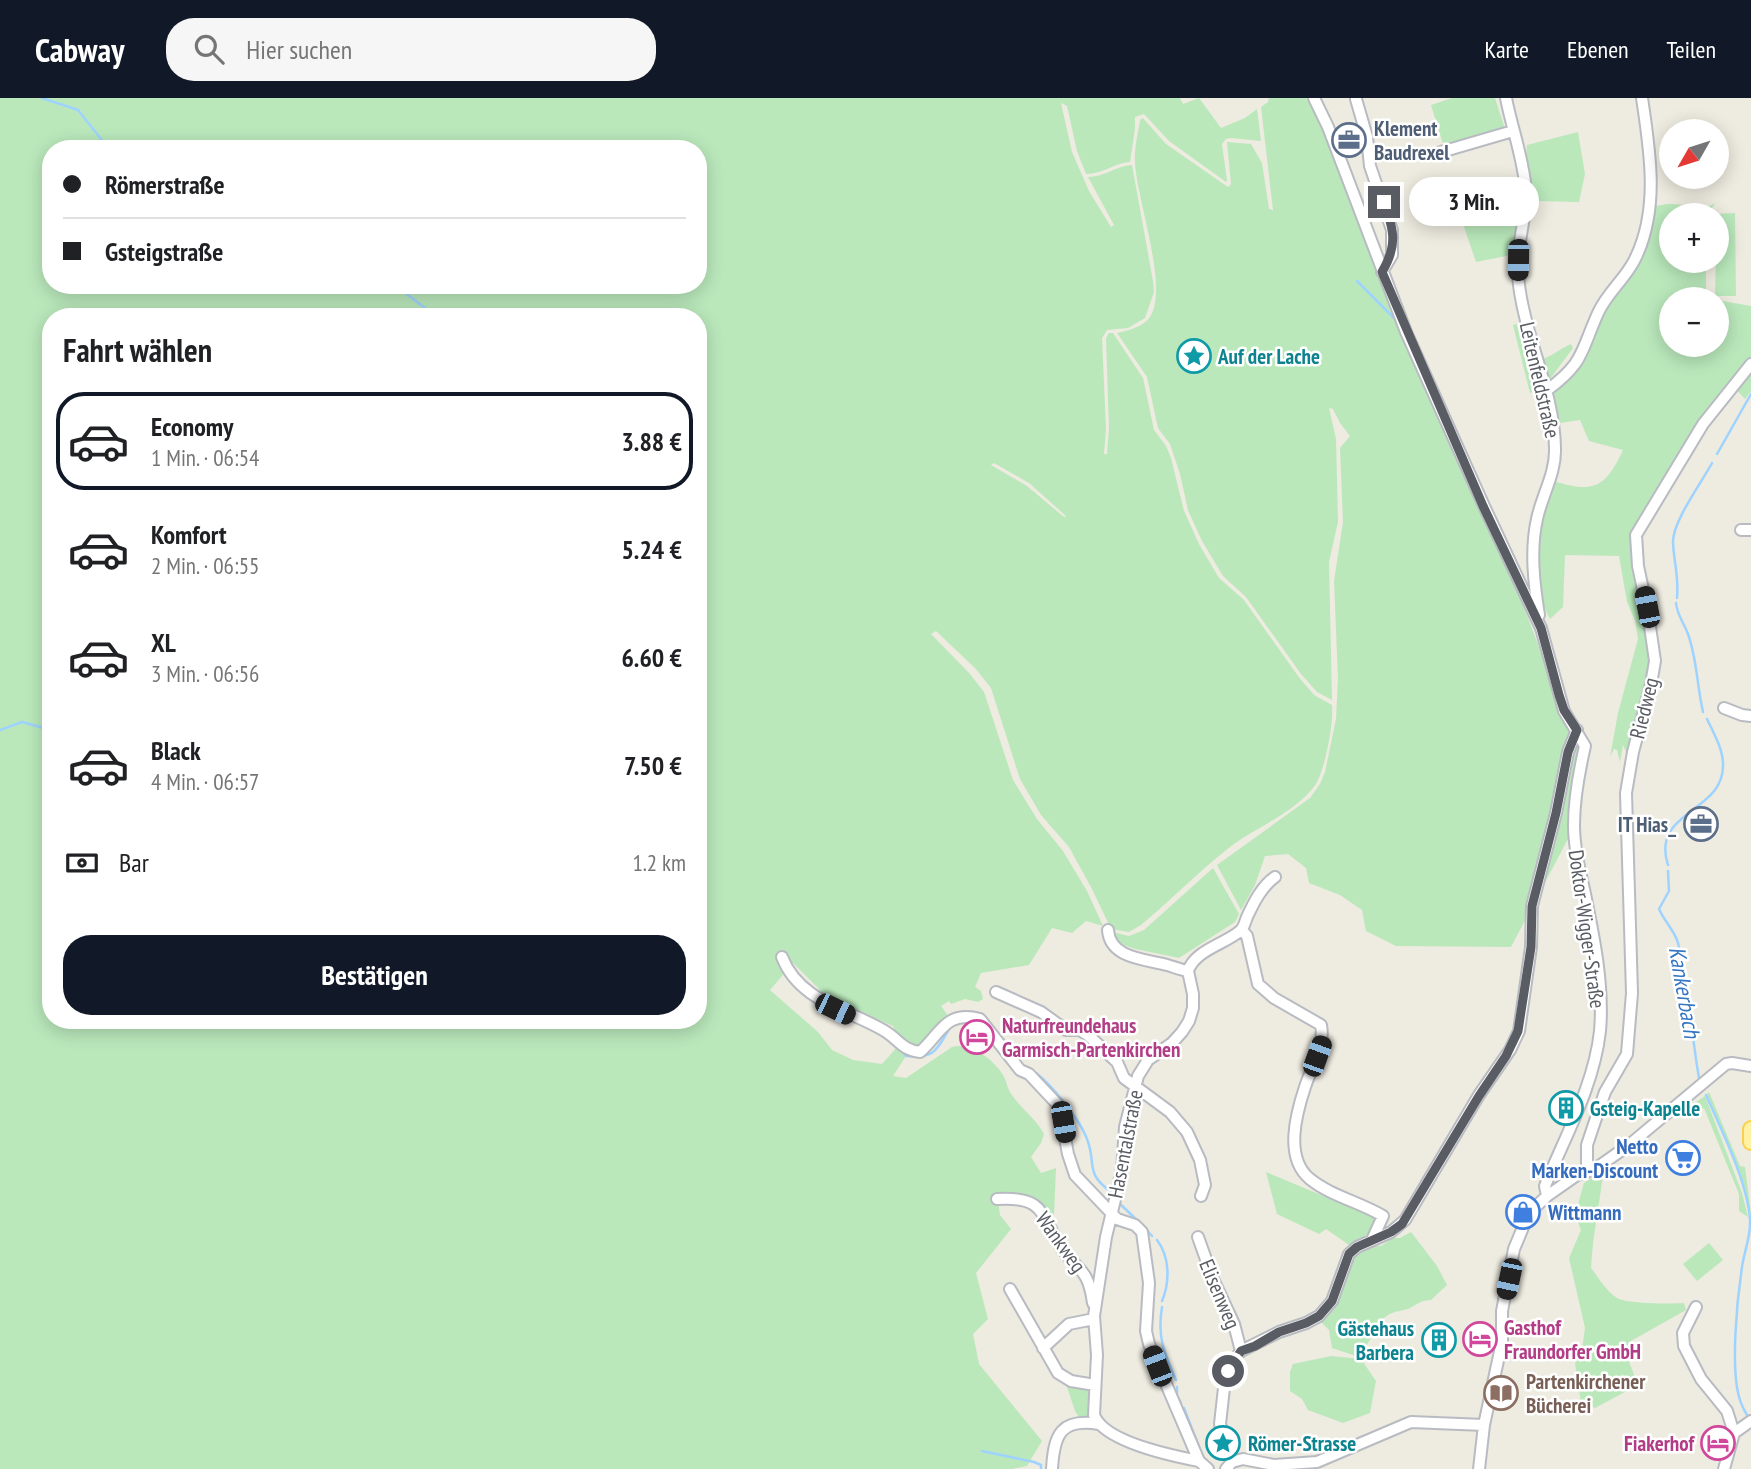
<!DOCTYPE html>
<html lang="de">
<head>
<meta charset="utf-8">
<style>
	body { margin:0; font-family:"PT Sans Narrow",sans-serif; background:#f6f6f6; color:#202124; height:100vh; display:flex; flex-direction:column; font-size:26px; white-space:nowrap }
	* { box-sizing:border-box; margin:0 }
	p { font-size:23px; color:#757577 }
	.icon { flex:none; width:38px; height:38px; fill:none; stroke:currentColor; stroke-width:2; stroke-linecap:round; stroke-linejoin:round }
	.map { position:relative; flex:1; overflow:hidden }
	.sheet { position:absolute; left:42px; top:210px; width:665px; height:721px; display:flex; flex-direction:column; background:#fff; border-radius:28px; box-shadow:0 4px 18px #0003 }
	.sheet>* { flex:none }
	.hud { position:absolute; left:42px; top:42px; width:665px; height:154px; border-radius:28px; box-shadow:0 4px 18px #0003; display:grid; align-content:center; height:154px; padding:0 21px; background:#fff }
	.needle { width:46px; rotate:231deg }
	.tools { position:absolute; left:1659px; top:21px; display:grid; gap:14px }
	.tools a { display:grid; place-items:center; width:70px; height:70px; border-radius:50%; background:#fff; box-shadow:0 4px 18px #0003; font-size:35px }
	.end { position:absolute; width:32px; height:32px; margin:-16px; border:9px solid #595d63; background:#fff; box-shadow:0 0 0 4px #fff }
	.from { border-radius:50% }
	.bubble { position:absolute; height:49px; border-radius:24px; background:#fff; box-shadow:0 4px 18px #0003; font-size:23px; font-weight:600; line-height:49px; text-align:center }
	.car { position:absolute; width:21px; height:42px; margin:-21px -10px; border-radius:9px; box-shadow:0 0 5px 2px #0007; background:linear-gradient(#222 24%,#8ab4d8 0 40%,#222 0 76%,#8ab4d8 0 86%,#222 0) }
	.hud b { display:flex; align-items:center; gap:24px; height:66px; font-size:26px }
	.hud b+b { border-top:2px solid #e0e0e0 }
	.hud i { width:18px; height:18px; background:#202124 }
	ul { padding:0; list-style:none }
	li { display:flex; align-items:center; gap:21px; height:98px; margin:0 14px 10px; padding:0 7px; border:4px solid transparent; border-radius:28px }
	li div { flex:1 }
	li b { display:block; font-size:26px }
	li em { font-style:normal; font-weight:600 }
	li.selected { border-color:#111827 }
	li>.icon { width:63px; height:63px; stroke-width:1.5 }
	h2 { padding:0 21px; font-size:32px; line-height:84px }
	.pay { display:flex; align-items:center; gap:18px; height:77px; padding:0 21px; font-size:26px }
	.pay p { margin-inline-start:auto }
	.action { display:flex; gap:14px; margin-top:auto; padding:14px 21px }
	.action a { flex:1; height:80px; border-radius:28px; background:#111827; color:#fff; font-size:28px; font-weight:600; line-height:80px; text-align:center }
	header { display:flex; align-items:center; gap:42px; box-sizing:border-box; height:98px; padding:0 35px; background:#111827; color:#fff }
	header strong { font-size:33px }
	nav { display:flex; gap:38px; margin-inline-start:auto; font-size:24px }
	.search { width:490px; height:63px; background:#f6f6f6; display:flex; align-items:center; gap:18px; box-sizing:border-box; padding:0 24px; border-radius:28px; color:#757577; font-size:26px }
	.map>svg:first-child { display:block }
</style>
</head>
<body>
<header>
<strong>Cabway</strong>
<div class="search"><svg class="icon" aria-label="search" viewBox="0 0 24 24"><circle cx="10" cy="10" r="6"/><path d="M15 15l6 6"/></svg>Hier suchen</div>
<nav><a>Karte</a><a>Ebenen</a><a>Teilen</a></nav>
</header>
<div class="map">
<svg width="1751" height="1371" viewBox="0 0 1751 1371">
	<rect width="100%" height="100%" fill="#eeebe0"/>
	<path fill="#bae8bb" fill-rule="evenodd" d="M0 0H1180L1183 6 1199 0 1221 30 1245 20 1257 11 1261 43 1231 40 1226 41 1222 46 1227 82 1226 84 1169 43 1144 16 1135 19V30L1130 64C1114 65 1103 76 1086 76L1077 53 1067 8 1061 5 1072 54 1089 93 1111 129 1114 127 1088 79C1105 79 1115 68 1132 67L1153 183 1154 194 1145 220 1128 230 1107 232 1102 240 1106 331 1104 356H1107L1109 330 1106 240 1109 235H1113L1143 280 1154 332 1166 348 1171 360 1184 413 1199 446 1219 480 1244 502 1298 578 1314 597 1332 607C1334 624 1325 671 1316 686 1296 715 1257 728 1230 749 1199 773 1171 802 1141 827L1129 834 1111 831 1092 791 1069 749 1041 717 1020 681 991 590 976 571 936 533 931 536 970 576 984 594 1013 682 1037 721 1063 753 1087 793 1103 828 1086 823 1072 835 1052 830 1029 867 981 875 975 889 981 893 983 901 978 904 965 901 951 906 949 903 941 908 949 919 920 954 901 947 893 928 827 899 793 865 770 892 818 934 832 952 853 962 882 966 898 948 906 958 893 978 906 980 952 949C970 944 993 961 1003 977 1007 983 1007 991 1012 997 1022 1012 1034 1018 1044 1036L1041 1045 1031 1059 1041 1075 1056 1070 1054 1117 1048 1122 1040 1111 998 1101 1000 1117 1011 1131 976 1175 988 1221 973 1236 979 1266 1042 1343 1027 1368 1012 1371H0ZM51 51H698V187H51ZM51 219H698V922H51ZM994 365 1029 385 1066 418 1064 419 1027 388 991 367Z
		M1269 0H1306L1316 17 1517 491 1539 549 1560 616 1576 644 1579 653 1570 714 1569 739 1511 849 1396 848 1366 833 1362 812 1340 797 1309 785 1306 770 1288 756 1265 758 1255 787 1241 812 1217 767 1310 700 1320 686 1325 674 1336 621 1338 581 1334 483 1343 424 1340 350 1350 338 1340 325 1333 311 1329 310 1336 341 1338 424 1329 464 1332 602 1317 594 1301 576 1246 499 1223 478 1202 443 1188 412 1180 376 1170 346 1158 330 1147 279 1117 235C1127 233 1143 229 1150 219 1169 189 1137 102 1135 65 1134 50 1138 36 1140 22L1143 20 1166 46 1228 89 1231 86 1227 44 1251 46 1262 65 1269 111 1273 112 1261 9 1268 4Z
		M1452 0H1495L1505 31 1444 49 1431 7Z
		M1578 34 1585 76 1579 104 1533 103 1526 61 1527 47Z
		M1517 95 1520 107 1511 157 1476 164 1458 111Z
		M1715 105 1708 117H1671V163H1706V200L1712 201H1671V247H1717V202L1751 208V293L1745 301 1732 287 1634 435 1652 557 1630 663 1623 647 1620 664 1617 652 1614 651 1610 659 1618 615 1638 541 1635 523 1627 504 1619 458 1565 457 1563 509 1550 521C1527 479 1538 425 1554 383 1594 396 1606 389 1623 352L1589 343 1580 322 1560 325 1552 296 1570 281 1580 267 1603 213 1616 194 1635 174 1643 155 1653 108C1659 108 1664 106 1670 106 1687 105 1700 115 1715 105Z
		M1735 115 1736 198H1715L1717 117 1714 116Z
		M1521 225 1539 292 1530 295 1513 227Z
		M1571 246 1573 250 1547 285 1540 262C1553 258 1559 251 1571 246Z
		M1213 770 1239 816 1235 824 1179 860 1135 851 1115 844 1112 834 1129 838 1144 832Z
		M1709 994 1740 1068 1745 1069 1751 1116 1738 1071 1707 996Z
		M1705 998 1742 1095 1748 1119 1739 1113V1096L1704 1010 1699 1011 1693 1006Z
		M1604 1071 1593 1145 1591 1170C1599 1180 1606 1193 1617 1200 1628 1206 1671 1206 1684 1205L1686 1212 1631 1243 1628 1261 1638 1287 1595 1310 1581 1305 1575 1265 1583 1245 1585 1230 1569 1160 1581 1132 1575 1117 1584 1085Z
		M1266 1074 1374 1119 1378 1124 1372 1134 1349 1147 1326 1131 1319 1136 1277 1116Z
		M1411 1134 1437 1168 1447 1187 1431 1202C1421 1202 1418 1206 1410 1210 1403 1213 1394 1213 1388 1217 1373 1226 1372 1248 1356 1258L1332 1250 1329 1232 1319 1222 1354 1154 1366 1147 1381 1148 1393 1140H1400Z
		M1709 1145 1723 1162 1697 1183 1683 1166Z
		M1331 1258 1361 1261 1376 1283 1370 1315 1343 1325 1308 1312 1302 1301 1290 1293V1274L1293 1266Z
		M1066 1286 1076 1290 1089 1288 1092 1322H1081L1075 1313Z"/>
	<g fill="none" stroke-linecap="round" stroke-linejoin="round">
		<path stroke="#9fd3ff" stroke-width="2.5" d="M42 0 78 12 109 51
			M1357 183 1397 223
			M395 187 425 210 432 219
			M1717 356 1751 296
			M1677 500C1679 478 1674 465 1673 445 1672 424 1702 384 1712 365
			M1676 505C1677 517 1684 525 1688 536 1697 561 1697 588 1703 614
			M0 632 22 624 51 632
			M1668 767C1650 712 1725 715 1723 666 1723 651 1713 634 1707 621
			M1668 773 1669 793 1659 811C1664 823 1675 833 1678 845 1689 889 1691 935 1699 980
			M900 950 906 958C936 961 936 952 951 928
			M1036 975C1052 987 1080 1022 1087 1041 1097 1067 1084 1074 1111 1094
			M1706 997C1721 1031 1748 1085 1750 1122 1751 1138 1744 1154 1742 1169 1737 1202 1730 1272 1740 1302 1742 1309 1746 1315 1749 1321
			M1119 1105 1140 1125
			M1144 1129 1152 1138
			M1157 1142C1170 1159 1170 1184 1162 1203
			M1162 1209C1157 1239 1164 1255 1176 1282
			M1177 1289V1298L1181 1305
			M1184 1310 1199 1349
			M982 1353 1034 1364 1041 1367V1371"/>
		<g stroke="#b8bbc1" stroke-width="14">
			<path id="minor" d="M1314 0 1328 29 1406 234 1484 408 1541 530 1564 613 1585 648C1579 674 1574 701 1574 727 1574 750 1580 773 1585 796 1594 839 1604 888 1600 933 1594 988 1565 1038 1545 1088L1547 1098
				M1506 0C1512 31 1524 62 1526 94 1527 120 1515 150 1518 178 1523 237 1554 291 1555 350 1556 375 1542 397 1537 421 1530 452 1534 486 1539 517
				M1356 1 1367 39 1370 68 1392 132V157L1382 174
				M1441 54 1513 33
				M1546 293C1585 264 1580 255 1598 215 1607 195 1624 182 1634 163 1660 113 1650 53 1642 0
				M1741 432H1751
				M1724 610 1742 617 1751 618
				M1108 832C1110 861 1146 861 1167 867 1174 869 1181 872 1188 873L1193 896V910L1189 923 1182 934 1172 945 1148 962 1138 978 1125 1029 1122 1072 1106 1139 1094 1218 1097 1257 1094 1317C1104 1344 1173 1358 1199 1363
				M1242 832 1247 838 1258 886 1274 900 1321 927C1325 950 1312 967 1305 989 1296 1016 1284 1060 1310 1081 1331 1098 1360 1104 1383 1118L1372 1142
				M782 859C799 903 847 911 883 932 898 940 901 952 920 954 941 935 946 912 980 921L1020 972 1029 976 1059 1008 1068 1056 1075 1077 1117 1121 1135 1127 1142 1134 1149 1185 1146 1233 1149 1246 1199 1363 1208 1371
				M1188 873C1195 852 1225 846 1240 833 1244 830 1245 824 1247 819 1254 804 1262 788 1275 779
				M996 894 1041 914 1066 932H1080L1089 938 1117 964 1124 980 1170 1014 1187 1034 1200 1062 1205 1087 1201 1098
				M1587 1074V1047L1594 1026 1605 994 1627 956 1632 895 1626 695 1633 654 1651 586 1655 563 1648 515 1638 468 1636 437 1703 326 1751 266
				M997 1101C1045 1098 1040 1116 1061 1149 1078 1174 1088 1169 1093 1205
				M1198 1139 1213 1181 1234 1226 1241 1253
				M1010 1191 1058 1275 1071 1283 1095 1287
				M1696 1209 1683 1235 1684 1248 1701 1281 1727 1313 1734 1335
				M1043 1250 1069 1226 1094 1221
				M1232 1364 1220 1326 1225 1281 1237 1258 1241 1253 1279 1234 1306 1225 1319 1218 1332 1203 1349 1156 1357 1149 1391 1134 1405 1122 1479 997 1510 952 1519 933 1531 849 1532 808 1556 715 1568 654 1577 632
				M1052 1371C1054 1336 1061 1320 1099 1326
				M1226 1371 1232 1364 1243 1361 1274 1367 1317 1364 1411 1324 1484 1327
				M1479 1371 1484 1327 1502 1244V1213L1514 1151 1529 1115 1547 1098 1577 1077 1595 1071 1629 1047 1726 966 1732 965 1751 968
				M1724 1371 1734 1335 1751 1323"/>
		</g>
		<g stroke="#fccf4a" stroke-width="18">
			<path id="major" d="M1751 1031V1044"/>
		</g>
		<use href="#minor" stroke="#fff" stroke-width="10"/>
		<use href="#major" stroke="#fff2a4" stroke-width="14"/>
	</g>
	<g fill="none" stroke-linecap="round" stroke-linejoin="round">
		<path stroke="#595d63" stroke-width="9" d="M1228 1273 1241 1253 1255 1248 1279 1234 1306 1225 1319 1218 1332 1203 1349 1156 1357 1149 1391 1134 1402 1126 1479 998 1506 958 1518 933 1531 849 1532 808 1556 715 1568 654 1577 632 1564 612 1559 597 1541 530 1483 408 1382 174C1398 147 1394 132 1384 104"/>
	</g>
	<defs>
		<g id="office-ring" transform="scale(1.75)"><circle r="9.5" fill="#fff" stroke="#5c6f8a" stroke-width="1.5"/><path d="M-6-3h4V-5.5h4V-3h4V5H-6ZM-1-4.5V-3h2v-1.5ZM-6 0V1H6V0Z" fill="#5c6f8a"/></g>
		<g id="sight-ring" transform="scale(1.75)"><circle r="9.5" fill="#fff" stroke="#0f9aa8" stroke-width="1.5"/><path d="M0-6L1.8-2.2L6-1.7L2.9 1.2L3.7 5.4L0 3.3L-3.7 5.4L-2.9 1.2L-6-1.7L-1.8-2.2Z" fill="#0f9aa8"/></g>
		<g id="hotel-ring" transform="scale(1.75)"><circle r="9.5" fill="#fff" stroke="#d1479c" stroke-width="1.5"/><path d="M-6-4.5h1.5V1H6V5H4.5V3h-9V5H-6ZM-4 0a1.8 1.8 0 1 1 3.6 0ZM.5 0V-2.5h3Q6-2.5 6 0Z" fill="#d1479c"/></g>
		<g id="building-ring" transform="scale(1.75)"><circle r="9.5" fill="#fff" stroke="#0f9aa8" stroke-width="1.5"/><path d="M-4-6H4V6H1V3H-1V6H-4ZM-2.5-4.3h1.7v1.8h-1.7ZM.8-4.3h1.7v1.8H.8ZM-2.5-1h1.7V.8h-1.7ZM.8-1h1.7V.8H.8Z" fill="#0f9aa8"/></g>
		<g id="supermarket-ring" transform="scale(1.75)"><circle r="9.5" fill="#fff" stroke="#3f7fe0" stroke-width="1.5"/><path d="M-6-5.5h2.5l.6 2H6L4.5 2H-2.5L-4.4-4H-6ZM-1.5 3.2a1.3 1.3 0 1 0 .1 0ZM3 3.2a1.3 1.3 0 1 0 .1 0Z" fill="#3f7fe0"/></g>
		<g id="shop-ring" transform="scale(1.75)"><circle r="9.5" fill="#fff" stroke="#3f7fe0" stroke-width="1.5"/><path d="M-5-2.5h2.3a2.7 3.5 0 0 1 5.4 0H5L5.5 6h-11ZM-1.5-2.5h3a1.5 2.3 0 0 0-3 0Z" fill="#3f7fe0"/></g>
		<g id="library-ring" transform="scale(1.75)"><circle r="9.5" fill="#fff" stroke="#8d6e63" stroke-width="1.5"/><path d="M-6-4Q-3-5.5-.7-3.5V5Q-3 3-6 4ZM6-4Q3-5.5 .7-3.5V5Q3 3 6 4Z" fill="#8d6e63"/></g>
	</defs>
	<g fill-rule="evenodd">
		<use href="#office-ring" x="1349" y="42"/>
		<use href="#sight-ring" x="1194" y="258"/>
		<use href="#office-ring" x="1701" y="726"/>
		<use href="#hotel-ring" x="977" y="939"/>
		<use href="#building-ring" x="1566" y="1010"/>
		<use href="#supermarket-ring" x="1683" y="1060"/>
		<use href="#shop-ring" x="1523" y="1114"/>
		<use href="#hotel-ring" x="1480" y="1241"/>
		<use href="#building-ring" x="1439" y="1242"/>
		<use href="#library-ring" x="1501" y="1295"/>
		<use href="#sight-ring" x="1223" y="1345"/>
		<use href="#hotel-ring" x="1718" y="1345"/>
	</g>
	<g text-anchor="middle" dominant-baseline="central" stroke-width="5" stroke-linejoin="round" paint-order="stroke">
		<g font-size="21" font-weight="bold" fill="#4e5e75" stroke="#fff" text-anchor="start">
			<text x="1374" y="30">Klement<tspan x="1374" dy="24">Baudrexel</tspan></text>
			<text x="1676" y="726" text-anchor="end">IT Hias_</text>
		</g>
		<g font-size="21" font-weight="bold" fill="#0d838f" stroke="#fff" text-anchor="start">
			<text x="1218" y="258">Auf der Lache</text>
			<text x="1590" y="1010">Gsteig-Kapelle</text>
			<text x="1414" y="1230" text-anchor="end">Gästehaus<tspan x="1414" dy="24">Barbera</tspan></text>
			<text x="1248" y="1345">Römer-Strasse</text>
		</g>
		<g font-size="21" fill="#595d63" stroke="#fff">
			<text transform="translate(1540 282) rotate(77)">Leitenfeldstraße</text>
			<text transform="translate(1644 610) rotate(-76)">Riedweg</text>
			<text transform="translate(1587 831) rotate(82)">Doktor-Wigger-Straße</text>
			<text transform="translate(1125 1046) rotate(-79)">Hasentalstraße</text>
			<text transform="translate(1061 1144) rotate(54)">Wankweg</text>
			<text transform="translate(1220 1196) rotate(67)">Elisenweg</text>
		</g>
		<g font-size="21" font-weight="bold" fill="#b23c85" stroke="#fff" text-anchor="start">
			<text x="1002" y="927">Naturfreundehaus<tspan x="1002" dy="24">Garmisch-Partenkirchen</tspan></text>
			<text x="1504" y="1229">Gasthof<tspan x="1504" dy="24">Fraundorfer GmbH</tspan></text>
			<text x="1694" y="1345" text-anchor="end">Fiakerhof</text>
		</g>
		<g font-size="21" font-weight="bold" fill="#366cbe" stroke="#fff" text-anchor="end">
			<text x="1658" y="1048">Netto<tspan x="1658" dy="24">Marken-Discount</tspan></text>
			<text x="1548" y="1114" text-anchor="start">Wittmann</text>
		</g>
		<g font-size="21" font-weight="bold" fill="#785e54" stroke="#fff" text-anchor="start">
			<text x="1526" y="1283">Partenkirchener<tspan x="1526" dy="24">Bücherei</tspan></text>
		</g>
		<g font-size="23" font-style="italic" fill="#3677c3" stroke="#fff">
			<text transform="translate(1685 894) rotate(80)">Kankerbach</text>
		</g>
	</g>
</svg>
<div class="tools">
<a><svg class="needle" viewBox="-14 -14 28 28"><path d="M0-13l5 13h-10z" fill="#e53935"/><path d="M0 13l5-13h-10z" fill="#757577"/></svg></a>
<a>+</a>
<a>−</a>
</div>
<i class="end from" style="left:1228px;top:1273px"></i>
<i class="end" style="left:1384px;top:104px"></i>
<div class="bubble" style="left:1409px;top:79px;width:130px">3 Min.</div>
<i class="car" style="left:1518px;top:162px;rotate:181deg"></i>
<i class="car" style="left:1647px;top:509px;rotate:349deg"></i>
<i class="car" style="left:835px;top:911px;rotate:116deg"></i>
<i class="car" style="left:1317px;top:958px;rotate:20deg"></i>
<i class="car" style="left:1063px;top:1024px;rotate:170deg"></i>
<i class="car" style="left:1509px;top:1181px;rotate:192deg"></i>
<i class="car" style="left:1157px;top:1268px;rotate:339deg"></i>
<div class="hud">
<b><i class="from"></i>Römerstraße</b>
<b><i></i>Gsteigstraße</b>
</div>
<section class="sheet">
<h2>Fahrt wählen</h2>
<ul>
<li class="selected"><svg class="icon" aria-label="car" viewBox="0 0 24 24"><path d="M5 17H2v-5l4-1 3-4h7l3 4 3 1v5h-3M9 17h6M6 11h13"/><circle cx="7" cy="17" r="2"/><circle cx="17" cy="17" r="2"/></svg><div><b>Economy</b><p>1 Min. · 06:54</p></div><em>3.88 €</em></li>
<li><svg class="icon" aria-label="car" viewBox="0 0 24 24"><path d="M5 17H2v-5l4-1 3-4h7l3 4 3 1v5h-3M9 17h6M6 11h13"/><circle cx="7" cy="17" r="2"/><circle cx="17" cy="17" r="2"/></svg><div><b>Komfort</b><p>2 Min. · 06:55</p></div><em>5.24 €</em></li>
<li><svg class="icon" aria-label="car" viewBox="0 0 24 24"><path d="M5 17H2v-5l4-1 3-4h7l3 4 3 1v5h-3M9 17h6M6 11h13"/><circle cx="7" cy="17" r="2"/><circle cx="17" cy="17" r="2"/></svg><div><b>XL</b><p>3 Min. · 06:56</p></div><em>6.60 €</em></li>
<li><svg class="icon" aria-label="car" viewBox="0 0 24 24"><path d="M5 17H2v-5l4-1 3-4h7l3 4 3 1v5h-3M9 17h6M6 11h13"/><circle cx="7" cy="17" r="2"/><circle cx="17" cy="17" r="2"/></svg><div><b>Black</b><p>4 Min. · 06:57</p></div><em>7.50 €</em></li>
</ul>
<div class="pay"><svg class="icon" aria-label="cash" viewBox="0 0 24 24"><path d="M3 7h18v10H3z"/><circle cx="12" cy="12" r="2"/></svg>Bar<p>1.2 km</p></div>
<div class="action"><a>Bestätigen</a></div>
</section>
</div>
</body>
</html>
